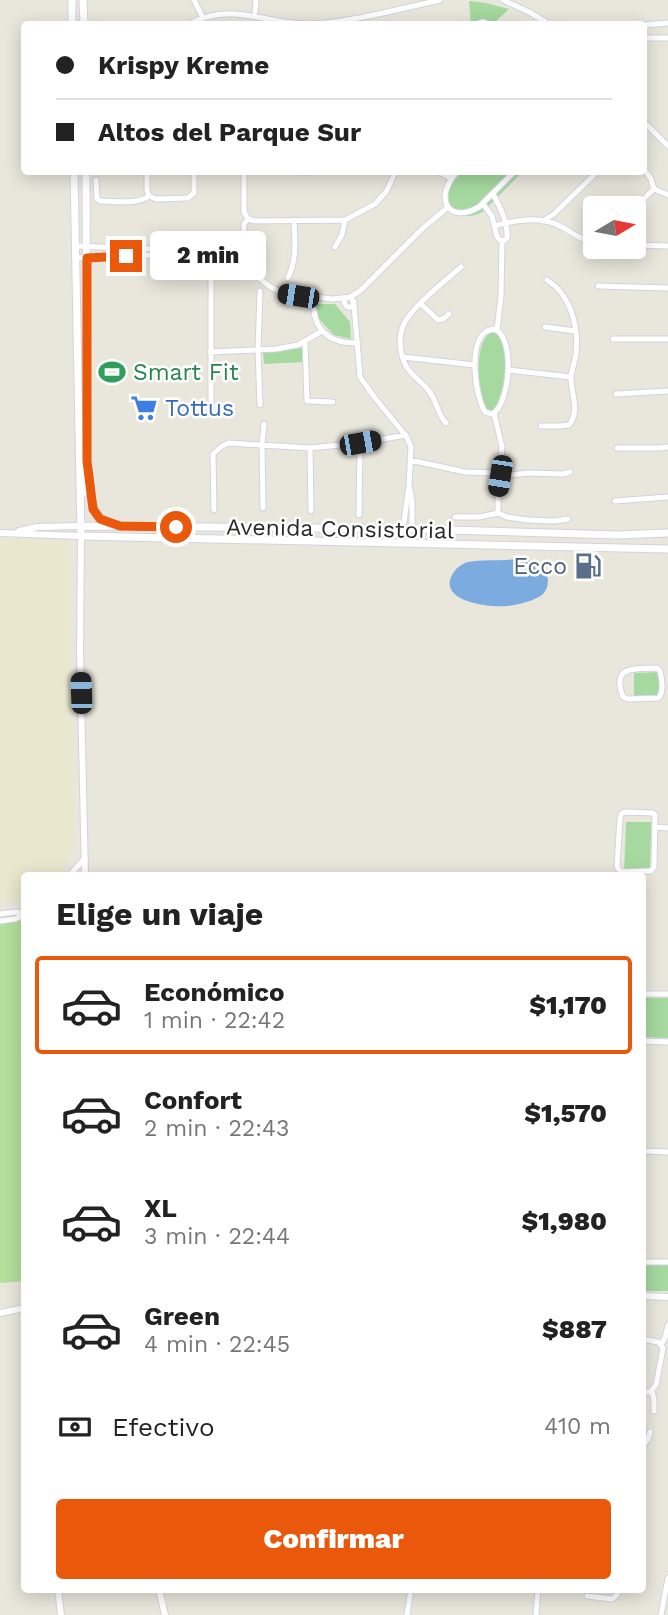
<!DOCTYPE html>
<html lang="es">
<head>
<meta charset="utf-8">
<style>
	body { margin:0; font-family:"Work Sans",sans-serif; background:#f6f6f6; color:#222; height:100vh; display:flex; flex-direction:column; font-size:26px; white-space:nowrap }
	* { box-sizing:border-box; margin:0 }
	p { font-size:23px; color:#767676 }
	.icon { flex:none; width:38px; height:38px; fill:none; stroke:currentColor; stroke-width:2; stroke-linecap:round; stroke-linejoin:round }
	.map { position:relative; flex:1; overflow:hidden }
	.panel { position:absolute; left:21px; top:872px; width:625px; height:721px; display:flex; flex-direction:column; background:#fff; border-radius:7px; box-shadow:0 4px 18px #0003 }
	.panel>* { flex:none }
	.guide { position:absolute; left:21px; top:21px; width:626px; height:154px; border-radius:7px; box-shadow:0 4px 18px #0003; display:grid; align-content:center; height:154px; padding:0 35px; background:#fff }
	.needle { width:46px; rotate:80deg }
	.buttons { position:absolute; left:583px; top:196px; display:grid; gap:14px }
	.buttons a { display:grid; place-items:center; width:63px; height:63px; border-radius:7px; background:#fff; box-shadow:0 4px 18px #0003; font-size:35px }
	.end { position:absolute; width:32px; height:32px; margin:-16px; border:9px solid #ea580c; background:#fff; box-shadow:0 0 0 4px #fff }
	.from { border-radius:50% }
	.bubble { position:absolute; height:49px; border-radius:7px; background:#fff; box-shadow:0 4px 18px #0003; font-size:23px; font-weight:800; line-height:49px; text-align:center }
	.car { position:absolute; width:21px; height:42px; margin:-21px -10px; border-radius:9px; box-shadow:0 0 5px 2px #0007; background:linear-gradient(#222 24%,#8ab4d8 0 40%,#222 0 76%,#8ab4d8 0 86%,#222 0) }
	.guide b { display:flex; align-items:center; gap:24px; height:66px; font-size:26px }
	.guide b+b { border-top:2px solid #e0e0e0 }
	.guide i { width:18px; height:18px; background:#222 }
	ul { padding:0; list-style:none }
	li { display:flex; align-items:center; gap:21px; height:98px; margin:0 14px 10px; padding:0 21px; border:4px solid transparent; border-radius:7px }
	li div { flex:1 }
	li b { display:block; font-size:26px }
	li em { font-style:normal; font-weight:800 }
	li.current { border-color:#ea580c }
	li>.icon { width:63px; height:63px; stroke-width:1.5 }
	h2 { padding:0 35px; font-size:32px; line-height:84px }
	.pay { display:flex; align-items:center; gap:18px; height:77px; padding:0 35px; font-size:26px }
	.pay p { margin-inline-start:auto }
	.action { display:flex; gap:14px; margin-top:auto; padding:14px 35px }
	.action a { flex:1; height:80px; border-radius:7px; background:#ea580c; color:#fff; font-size:28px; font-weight:800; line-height:80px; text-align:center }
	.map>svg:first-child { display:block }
</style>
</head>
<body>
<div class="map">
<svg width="668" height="1615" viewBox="0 0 668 1615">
	<rect width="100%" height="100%" fill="#e9e7dc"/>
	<path fill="#e9e7ce" d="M0 539 68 541 74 846 60 875H24V900L0 903Z"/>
	<path fill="#a5d99f" d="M469 1 486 3 509 9 493 24H471Z
		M460 172H522L484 211C474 217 464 218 454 213L447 200 450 182Z
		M316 304H335L350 322 351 339 334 335 319 319Z
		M490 333C495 333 496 332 500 337 511 350 504 400 492 411L487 410C478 394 473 345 490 333Z
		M300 347 303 349V362L264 364 263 352H274Z
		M660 672V697H634V673Z
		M626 822H651L650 873 624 872Z
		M642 998H668V1038L642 1037Z
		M642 1264 668 1265V1291H642Z"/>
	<path fill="#b2df9c" d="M24 920V1281L0 1283V924Z"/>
	<path fill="#7cacdf" d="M517 559C528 559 538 562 546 568 548 577 550 587 543 594 535 601 517 605 507 606 490 608 438 602 452 575 456 568 461 564 468 562 484 559 501 561 517 559Z"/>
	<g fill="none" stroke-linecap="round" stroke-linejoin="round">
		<g stroke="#d3d2e0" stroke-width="7">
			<path id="minor" d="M194 0 202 16
				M503 0 529 12 549 24
				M255 12 256 0
				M189 24C235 0 266 26 313 24 356 21 399 9 440 0
				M476 24 483 22 489 24
				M644 25 668 23
				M644 38H668
				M644 122 668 146
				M147 172V190L149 196
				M299 172H310
				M439 172 451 178
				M457 172C433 198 448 225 479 207L514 172
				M96 180 97 199 100 201C115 201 137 205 149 196L156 199 188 198 194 193V172
				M654 189 668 195
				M493 194C500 207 508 222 507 238L502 242
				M483 204 492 216 497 237 502 242 501 296 497 330
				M634 208 654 189 651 179 644 169
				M248 219 255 221 345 220 375 204 386 192 393 177 394 172
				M543 221 554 214 597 172
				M495 226C515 220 541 216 560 226 572 232 582 242 595 241
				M634 245 668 246
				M75 246 153 249 169 251 211 250 226 252 240 258 258 277 269 286 282 293 333 299 350 297 354 302 352 307H348L346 306 344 302 346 298
				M243 246 244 224 248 219 244 212V172
				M335 247 342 235 345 220
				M75 258 153 255 166 252
				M288 278C297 259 295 241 294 220
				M598 286 668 288
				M260 291 258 350 260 405
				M313 297C312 328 327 344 358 343
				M350 297 360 291 422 229 448 207
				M421 304 438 320 443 319 449 314
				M354 305 360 377 375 398 406 436 411 447 409 486 403 529
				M545 327 575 331
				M494 329C516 336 510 406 492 414L485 412C475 396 469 347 484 333 487 330 490 330 494 329Z
				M613 339H668
				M305 342 307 401 333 402
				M210 352 276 349 298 345 322 331
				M403 357 475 365
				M508 370 571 377
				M616 394 668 391
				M211 402V271
				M494 413 502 447 498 492V513
				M446 423C437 414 437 400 428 390 422 382 412 376 406 366 401 357 398 340 402 329 407 310 445 281 461 267
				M541 426H560L569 425C581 410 570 392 571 376 572 369 575 361 576 354 579 327 571 295 547 280
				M310 448 311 511
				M617 448H659L668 447
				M410 460 465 472 501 473
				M500 476 528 473 563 474 570 472
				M410 489 412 502V529
				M615 501 668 497
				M263 508 262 444 264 424
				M214 510 213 454 222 446 229 443 310 448 360 443 406 435
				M359 515 360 443
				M455 517H479L498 513 507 517 528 520 554 521 568 519
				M657 668 660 671C662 679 664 690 659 698L628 699 623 697C611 665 634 669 657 668Z
				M624 812 653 813 655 815 654 867 651 871 622 872 619 870 617 866 620 818 621 814Z
				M655 827 668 828
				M70 875 85 858
				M0 914 16 912 24 914
				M0 921 15 919 24 915
				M642 994H668
				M642 1041 668 1042
				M642 1151 668 1152
				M642 1262H668
				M642 1339 658 1342 663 1348 656 1385 650 1392H642
				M661 1344 665 1338 668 1325
				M652 1391 654 1400V1411
				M642 1447 648 1439 650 1432
				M642 1450V1463
				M587 1596 612 1599 617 1595 620 1589
				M407 1615 411 1589
				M536 1615 538 1589
				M661 1615 668 1578"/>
		</g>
		<g stroke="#d3d2e0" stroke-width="8">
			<path id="tertiary" d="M19 531 37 527 80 526
				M0 533 81 536 80 653 85 875
				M642 1296 668 1297
				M0 1313 24 1308
				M58 1589 61 1615
				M159 1589 165 1615"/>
		</g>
		<g stroke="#d3d2e0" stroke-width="9">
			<path id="secondary" d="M72 0V24
				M83 0 84 24
				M74 172 81 536 668 549
				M89 473C91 495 88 517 113 524
				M83 493 87 458 86 172
				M80 526 412 529 617 535 668 533"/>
		</g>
		<use href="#minor" stroke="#fff" stroke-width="5"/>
		<use href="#tertiary" stroke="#fff" stroke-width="6"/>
		<use href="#secondary" stroke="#fff" stroke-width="7"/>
	</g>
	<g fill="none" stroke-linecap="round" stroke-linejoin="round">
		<path stroke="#ea580c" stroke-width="9" d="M126 256 87 258V461L93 509 100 519 120 526 176 527"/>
	</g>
	<defs>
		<g id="stadium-bare" transform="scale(2.1)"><path d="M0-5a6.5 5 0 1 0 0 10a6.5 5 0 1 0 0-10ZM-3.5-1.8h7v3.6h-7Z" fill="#2e9e5b" stroke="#fff" stroke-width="2.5" paint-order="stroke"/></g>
		<g id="supermarket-bare" transform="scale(2.1)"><path d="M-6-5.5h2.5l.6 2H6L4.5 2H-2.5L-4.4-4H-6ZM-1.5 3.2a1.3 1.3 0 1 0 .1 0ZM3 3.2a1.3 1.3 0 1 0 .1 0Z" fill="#3f7fe0" stroke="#fff" stroke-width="2.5" paint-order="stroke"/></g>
		<g id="fuel-bare" transform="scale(2.1)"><path d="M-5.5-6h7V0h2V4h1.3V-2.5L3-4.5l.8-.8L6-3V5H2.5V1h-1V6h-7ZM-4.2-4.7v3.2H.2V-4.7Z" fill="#5c6f8a" stroke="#fff" stroke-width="2.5" paint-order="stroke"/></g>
	</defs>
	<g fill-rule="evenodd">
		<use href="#stadium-bare" x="112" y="372"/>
		<use href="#supermarket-bare" x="144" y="408"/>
		<use href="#fuel-bare" x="588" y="566"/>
	</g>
	<g text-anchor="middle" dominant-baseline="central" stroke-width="5" stroke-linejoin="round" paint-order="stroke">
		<g font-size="23" fill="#27864d" stroke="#fff" text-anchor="start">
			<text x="133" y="372">Smart Fit</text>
		</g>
		<g font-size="23" fill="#366cbe" stroke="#fff" text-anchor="start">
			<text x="165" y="408">Tottus</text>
		</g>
		<g font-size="23" fill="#292929" stroke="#fff">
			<text transform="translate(340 529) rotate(1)">Avenida Consistorial</text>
		</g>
		<g font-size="23" fill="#4e5e75" stroke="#fff" text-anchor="end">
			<text x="567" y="566">Ecco</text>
		</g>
	</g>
</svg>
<div class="buttons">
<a><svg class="needle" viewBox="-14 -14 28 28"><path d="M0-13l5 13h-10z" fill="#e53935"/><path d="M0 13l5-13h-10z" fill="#767676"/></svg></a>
</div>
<i class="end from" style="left:176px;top:527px"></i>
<i class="end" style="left:126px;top:256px"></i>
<div class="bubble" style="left:150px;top:231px;width:116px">2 min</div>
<i class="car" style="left:298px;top:296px;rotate:279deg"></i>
<i class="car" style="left:360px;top:443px;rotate:80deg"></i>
<i class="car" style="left:500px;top:476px;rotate:189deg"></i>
<i class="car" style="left:81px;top:693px;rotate:358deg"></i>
<div class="guide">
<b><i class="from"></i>Krispy Kreme</b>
<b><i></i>Altos del Parque Sur</b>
</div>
<section class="panel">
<h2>Elige un viaje</h2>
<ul>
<li class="current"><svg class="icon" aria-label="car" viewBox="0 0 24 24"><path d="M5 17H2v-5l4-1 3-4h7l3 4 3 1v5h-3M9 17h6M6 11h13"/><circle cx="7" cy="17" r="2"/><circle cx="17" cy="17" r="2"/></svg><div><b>Económico</b><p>1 min · 22:42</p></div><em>$1,170</em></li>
<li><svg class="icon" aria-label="car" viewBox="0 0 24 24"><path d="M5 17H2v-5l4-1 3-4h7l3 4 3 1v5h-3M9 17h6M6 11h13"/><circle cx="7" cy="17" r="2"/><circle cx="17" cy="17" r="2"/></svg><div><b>Confort</b><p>2 min · 22:43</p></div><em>$1,570</em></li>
<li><svg class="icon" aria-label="car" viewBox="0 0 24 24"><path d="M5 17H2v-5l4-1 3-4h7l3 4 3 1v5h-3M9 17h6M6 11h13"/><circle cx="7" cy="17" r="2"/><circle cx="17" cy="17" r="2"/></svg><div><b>XL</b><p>3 min · 22:44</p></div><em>$1,980</em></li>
<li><svg class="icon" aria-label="car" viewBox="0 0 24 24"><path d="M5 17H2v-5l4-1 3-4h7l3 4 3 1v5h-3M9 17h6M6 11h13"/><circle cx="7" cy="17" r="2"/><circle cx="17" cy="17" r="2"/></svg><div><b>Green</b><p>4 min · 22:45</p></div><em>$887</em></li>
</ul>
<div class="pay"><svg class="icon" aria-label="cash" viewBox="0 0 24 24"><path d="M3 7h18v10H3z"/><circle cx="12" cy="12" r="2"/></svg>Efectivo<p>410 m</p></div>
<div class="action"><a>Confirmar</a></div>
</section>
</div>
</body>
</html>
